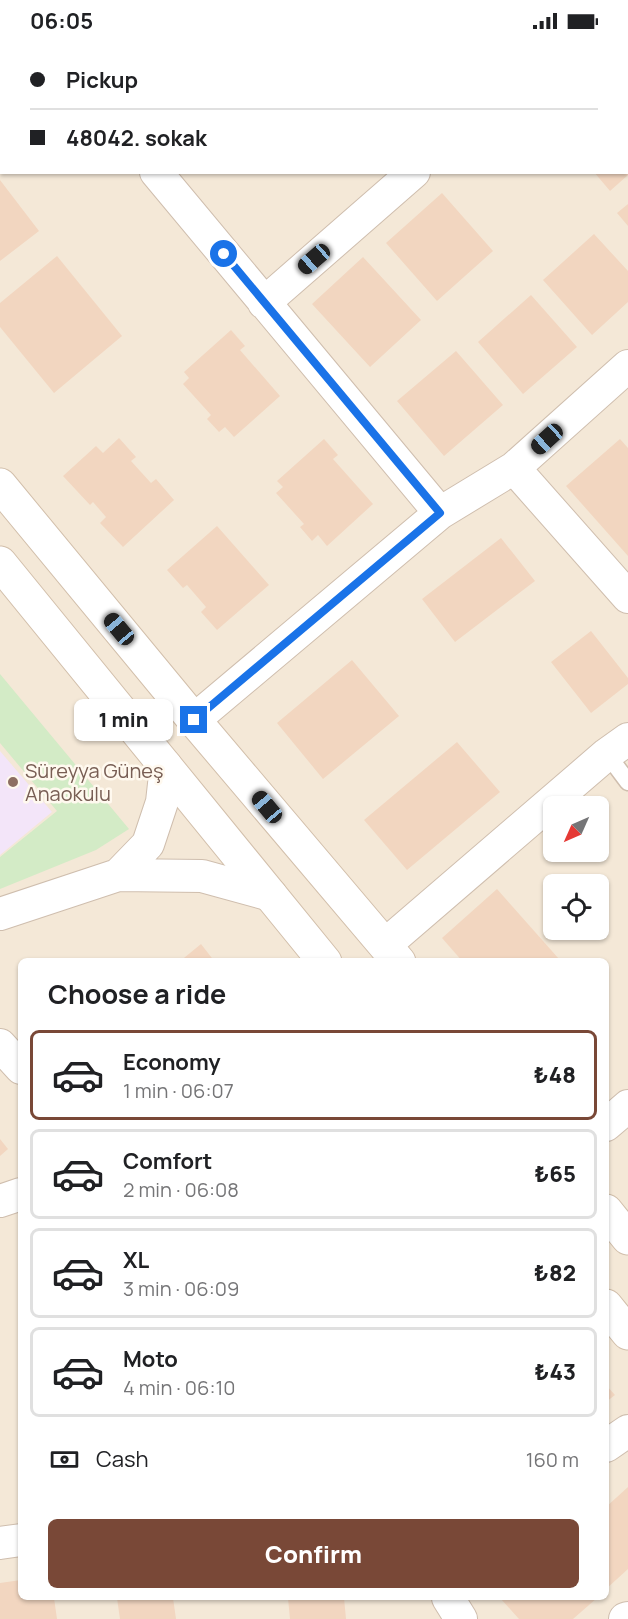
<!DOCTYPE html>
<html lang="en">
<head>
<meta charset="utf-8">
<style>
	body { margin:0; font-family:Manrope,sans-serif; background:#f2f2f2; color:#202124; height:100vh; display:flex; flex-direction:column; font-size:22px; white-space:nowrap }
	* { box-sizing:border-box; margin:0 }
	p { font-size:20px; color:#757577 }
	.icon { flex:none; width:33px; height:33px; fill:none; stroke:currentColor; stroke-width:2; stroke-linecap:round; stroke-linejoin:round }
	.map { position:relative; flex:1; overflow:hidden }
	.details { position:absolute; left:18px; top:916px; width:591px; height:642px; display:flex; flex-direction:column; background:#fff; border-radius:9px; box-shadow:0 2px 4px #0004 }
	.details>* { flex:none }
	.guide { position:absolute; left:0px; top:0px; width:628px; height:132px; box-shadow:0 2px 4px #0004; display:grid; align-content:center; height:132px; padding:0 30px; background:#fff }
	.needle { width:39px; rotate:225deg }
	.fabs { position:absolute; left:543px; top:754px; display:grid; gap:12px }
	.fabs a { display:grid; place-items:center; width:66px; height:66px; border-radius:9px; background:#fff; box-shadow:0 2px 4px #0004; font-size:30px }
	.end { position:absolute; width:27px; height:27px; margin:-14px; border:8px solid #1a73e8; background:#fff; box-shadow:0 0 0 3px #fff }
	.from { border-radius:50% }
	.bubble { position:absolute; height:42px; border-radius:9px; background:#fff; box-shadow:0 2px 4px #0004; font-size:20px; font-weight:800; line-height:42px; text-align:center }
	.car { position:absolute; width:18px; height:36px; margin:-18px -9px; border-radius:8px; box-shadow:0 0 4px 2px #0007; background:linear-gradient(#222 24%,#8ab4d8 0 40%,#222 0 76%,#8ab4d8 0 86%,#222 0) }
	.guide b { display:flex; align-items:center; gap:21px; height:57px; font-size:22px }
	.guide b+b { border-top:2px solid #e0e0e0 }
	.guide i { width:15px; height:15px; background:#202124 }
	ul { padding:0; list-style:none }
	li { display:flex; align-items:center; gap:18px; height:90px; margin:0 12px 9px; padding:0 18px; border:3px solid #e0e0e0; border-radius:9px }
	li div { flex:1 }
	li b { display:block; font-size:22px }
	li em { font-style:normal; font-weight:800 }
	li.active { border-color:#794837 }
	li>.icon { width:54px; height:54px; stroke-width:1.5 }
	h2 { padding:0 30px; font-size:27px; line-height:72px }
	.pay { display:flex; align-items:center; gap:15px; height:66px; padding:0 30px; font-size:22px }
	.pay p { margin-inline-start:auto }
	.cta { display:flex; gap:12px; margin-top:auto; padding:12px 30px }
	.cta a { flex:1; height:69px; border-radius:9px; background:#794837; color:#fff; font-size:24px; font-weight:800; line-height:69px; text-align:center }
	.status { display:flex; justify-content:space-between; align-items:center; height:42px; padding:0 30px; background:#fff; direction:ltr }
	.status svg { height:16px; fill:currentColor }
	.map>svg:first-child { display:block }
</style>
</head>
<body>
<div class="status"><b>06:05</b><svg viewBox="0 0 49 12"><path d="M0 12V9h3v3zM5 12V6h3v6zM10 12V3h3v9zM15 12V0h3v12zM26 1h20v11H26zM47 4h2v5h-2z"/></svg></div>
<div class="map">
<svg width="628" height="1577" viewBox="0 0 628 1577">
	<rect width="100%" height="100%" fill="#fcf6e8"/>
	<path fill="#f4e8d7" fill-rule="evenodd" d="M0 0H628V1577H0ZM2 2H627V130H2ZM554 765H598V810H554ZM554 843H598V888H554ZM21 920H606V1556H21Z"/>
	<path fill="#f3e5f9" d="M0 709 52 770 0 813Z"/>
	<path fill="#d3ebc6" d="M0 632 129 787 96 808 0 847V815L57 769 0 701Z"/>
	<path fill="#f2d6c0" d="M594 130H628V133L610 149Z
		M0 138 39 189 0 219Z
		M442 151 493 209 437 259 386 201Z
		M628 162V184L617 171Z
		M594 192 628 229V260L592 293 543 238Z
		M57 214 122 294 54 351 0 285V261Z
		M363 215 421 278 370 325 312 262Z
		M531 253 577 305 523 352 478 300Z
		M231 288 245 304 240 308 280 354 234 395 225 385 219 390 207 377 211 373 183 342 189 336 184 330Z
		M456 309 503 363 444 414 397 359Z
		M119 396 136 415 131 419 151 441 156 437 174 458 123 505 100 481 106 475 93 460 90 463 63 434 96 404 103 411Z
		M324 397 338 413 333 417 373 462 327 504 318 493 312 499 300 485 304 482 276 451 283 445 277 439Z
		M620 397 628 406V514L566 444Z
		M217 484 269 543 217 588 201 570 206 565 187 543 183 546 167 528Z
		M501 496 535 539 455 600 422 557Z
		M591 589 628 636V642L591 671 551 620Z
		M352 618 399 674 323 737 277 681Z
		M457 700 500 750 407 828 364 778Z
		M497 847 559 917 556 920H463L442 896Z
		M201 902 215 920H179Z
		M0 1097 8 1107 0 1114Z
		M606 1343 615 1353 606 1360Z
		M628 1445V1527L606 1547V1465Z
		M21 1538V1556H54L57 1577H0V1541Z
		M117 1556H173L176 1577H120Z
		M288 1556H344L346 1577H290Z
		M500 1556H597L573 1577H519Z"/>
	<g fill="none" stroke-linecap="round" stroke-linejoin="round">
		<g stroke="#cfbeae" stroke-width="19">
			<path id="service" d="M607 712 628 740"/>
		</g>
		<g stroke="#cfbeae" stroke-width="34">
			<path id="minor" d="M307 0 308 2
				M58 2 60 0
				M98 2 100 0
				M575 2 577 0
				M0 49 2 48
				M156 130 440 471
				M264 261 414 130
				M514 426 628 555
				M194 678 440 471 514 426 628 324
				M118 833 148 802 162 760 166 724
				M0 872 118 833 202 834 271 853
				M385 903 607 712 628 697
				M0 1003 21 1026
				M606 1083 628 1064
				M0 1159 21 1152
				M606 1404 628 1389
				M0 1501 21 1498
				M448 1556 461 1577
				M625 1577 628 1576"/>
		</g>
		<g stroke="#d2bfab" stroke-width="35">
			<path id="secondary" d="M0 443 194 678 399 920
				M0 521 325 920
				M606 1169 628 1196
				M606 1264 628 1291"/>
		</g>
		<use href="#service" stroke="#fff" stroke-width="16"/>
		<use href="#minor" stroke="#fff" stroke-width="32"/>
		<use href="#secondary" stroke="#fff" stroke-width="33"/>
	</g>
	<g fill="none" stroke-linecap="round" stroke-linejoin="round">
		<path stroke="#1a73e8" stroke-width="8" d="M194 678 440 471 224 212"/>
	</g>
	<circle fill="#8d6e63" stroke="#fff9ef" stroke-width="2" cx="13" cy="740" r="6"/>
	<g text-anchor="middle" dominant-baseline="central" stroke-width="5" stroke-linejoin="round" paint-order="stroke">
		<g font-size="20" fill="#785e54" stroke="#fff9ef" text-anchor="start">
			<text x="25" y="728">Süreyya Güneş<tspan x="25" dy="23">Anaokulu</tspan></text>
		</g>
	</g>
</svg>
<div class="fabs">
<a><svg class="needle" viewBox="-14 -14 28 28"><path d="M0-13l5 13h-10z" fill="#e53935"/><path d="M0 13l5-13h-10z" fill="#757577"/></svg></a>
<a><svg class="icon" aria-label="locate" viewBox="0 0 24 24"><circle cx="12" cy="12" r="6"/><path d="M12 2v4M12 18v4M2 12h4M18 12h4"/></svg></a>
</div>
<i class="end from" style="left:224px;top:212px"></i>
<i class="end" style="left:194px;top:678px"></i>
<div class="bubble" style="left:74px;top:657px;width:99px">1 min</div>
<i class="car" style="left:314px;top:217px;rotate:229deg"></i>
<i class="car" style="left:547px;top:397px;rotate:228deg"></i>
<i class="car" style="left:119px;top:587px;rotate:320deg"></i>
<i class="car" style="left:267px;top:765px;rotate:320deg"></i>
<div class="guide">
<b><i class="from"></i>Pickup</b>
<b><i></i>48042. sokak</b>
</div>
<section class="details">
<h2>Choose a ride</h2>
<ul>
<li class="active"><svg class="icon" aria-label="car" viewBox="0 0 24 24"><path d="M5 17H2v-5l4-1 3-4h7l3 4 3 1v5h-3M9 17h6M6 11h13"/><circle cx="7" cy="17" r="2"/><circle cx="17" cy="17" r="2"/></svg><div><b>Economy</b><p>1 min · 06:07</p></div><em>₺48</em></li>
<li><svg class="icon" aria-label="car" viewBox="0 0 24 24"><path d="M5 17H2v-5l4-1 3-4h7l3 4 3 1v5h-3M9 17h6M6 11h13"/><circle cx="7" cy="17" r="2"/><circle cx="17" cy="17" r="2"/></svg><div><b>Comfort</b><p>2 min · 06:08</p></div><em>₺65</em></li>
<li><svg class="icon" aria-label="car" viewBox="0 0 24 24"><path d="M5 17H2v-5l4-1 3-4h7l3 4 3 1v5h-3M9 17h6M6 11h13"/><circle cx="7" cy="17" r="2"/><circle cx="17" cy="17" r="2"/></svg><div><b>XL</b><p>3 min · 06:09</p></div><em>₺82</em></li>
<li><svg class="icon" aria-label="car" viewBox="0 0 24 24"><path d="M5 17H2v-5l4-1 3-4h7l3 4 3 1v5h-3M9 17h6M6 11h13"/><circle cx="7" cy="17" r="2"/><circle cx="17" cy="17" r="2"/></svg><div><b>Moto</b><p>4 min · 06:10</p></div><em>₺43</em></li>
</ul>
<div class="pay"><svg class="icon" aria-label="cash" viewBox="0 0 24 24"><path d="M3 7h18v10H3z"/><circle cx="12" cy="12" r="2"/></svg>Cash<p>160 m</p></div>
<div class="cta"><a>Confirm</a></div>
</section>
</div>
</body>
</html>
